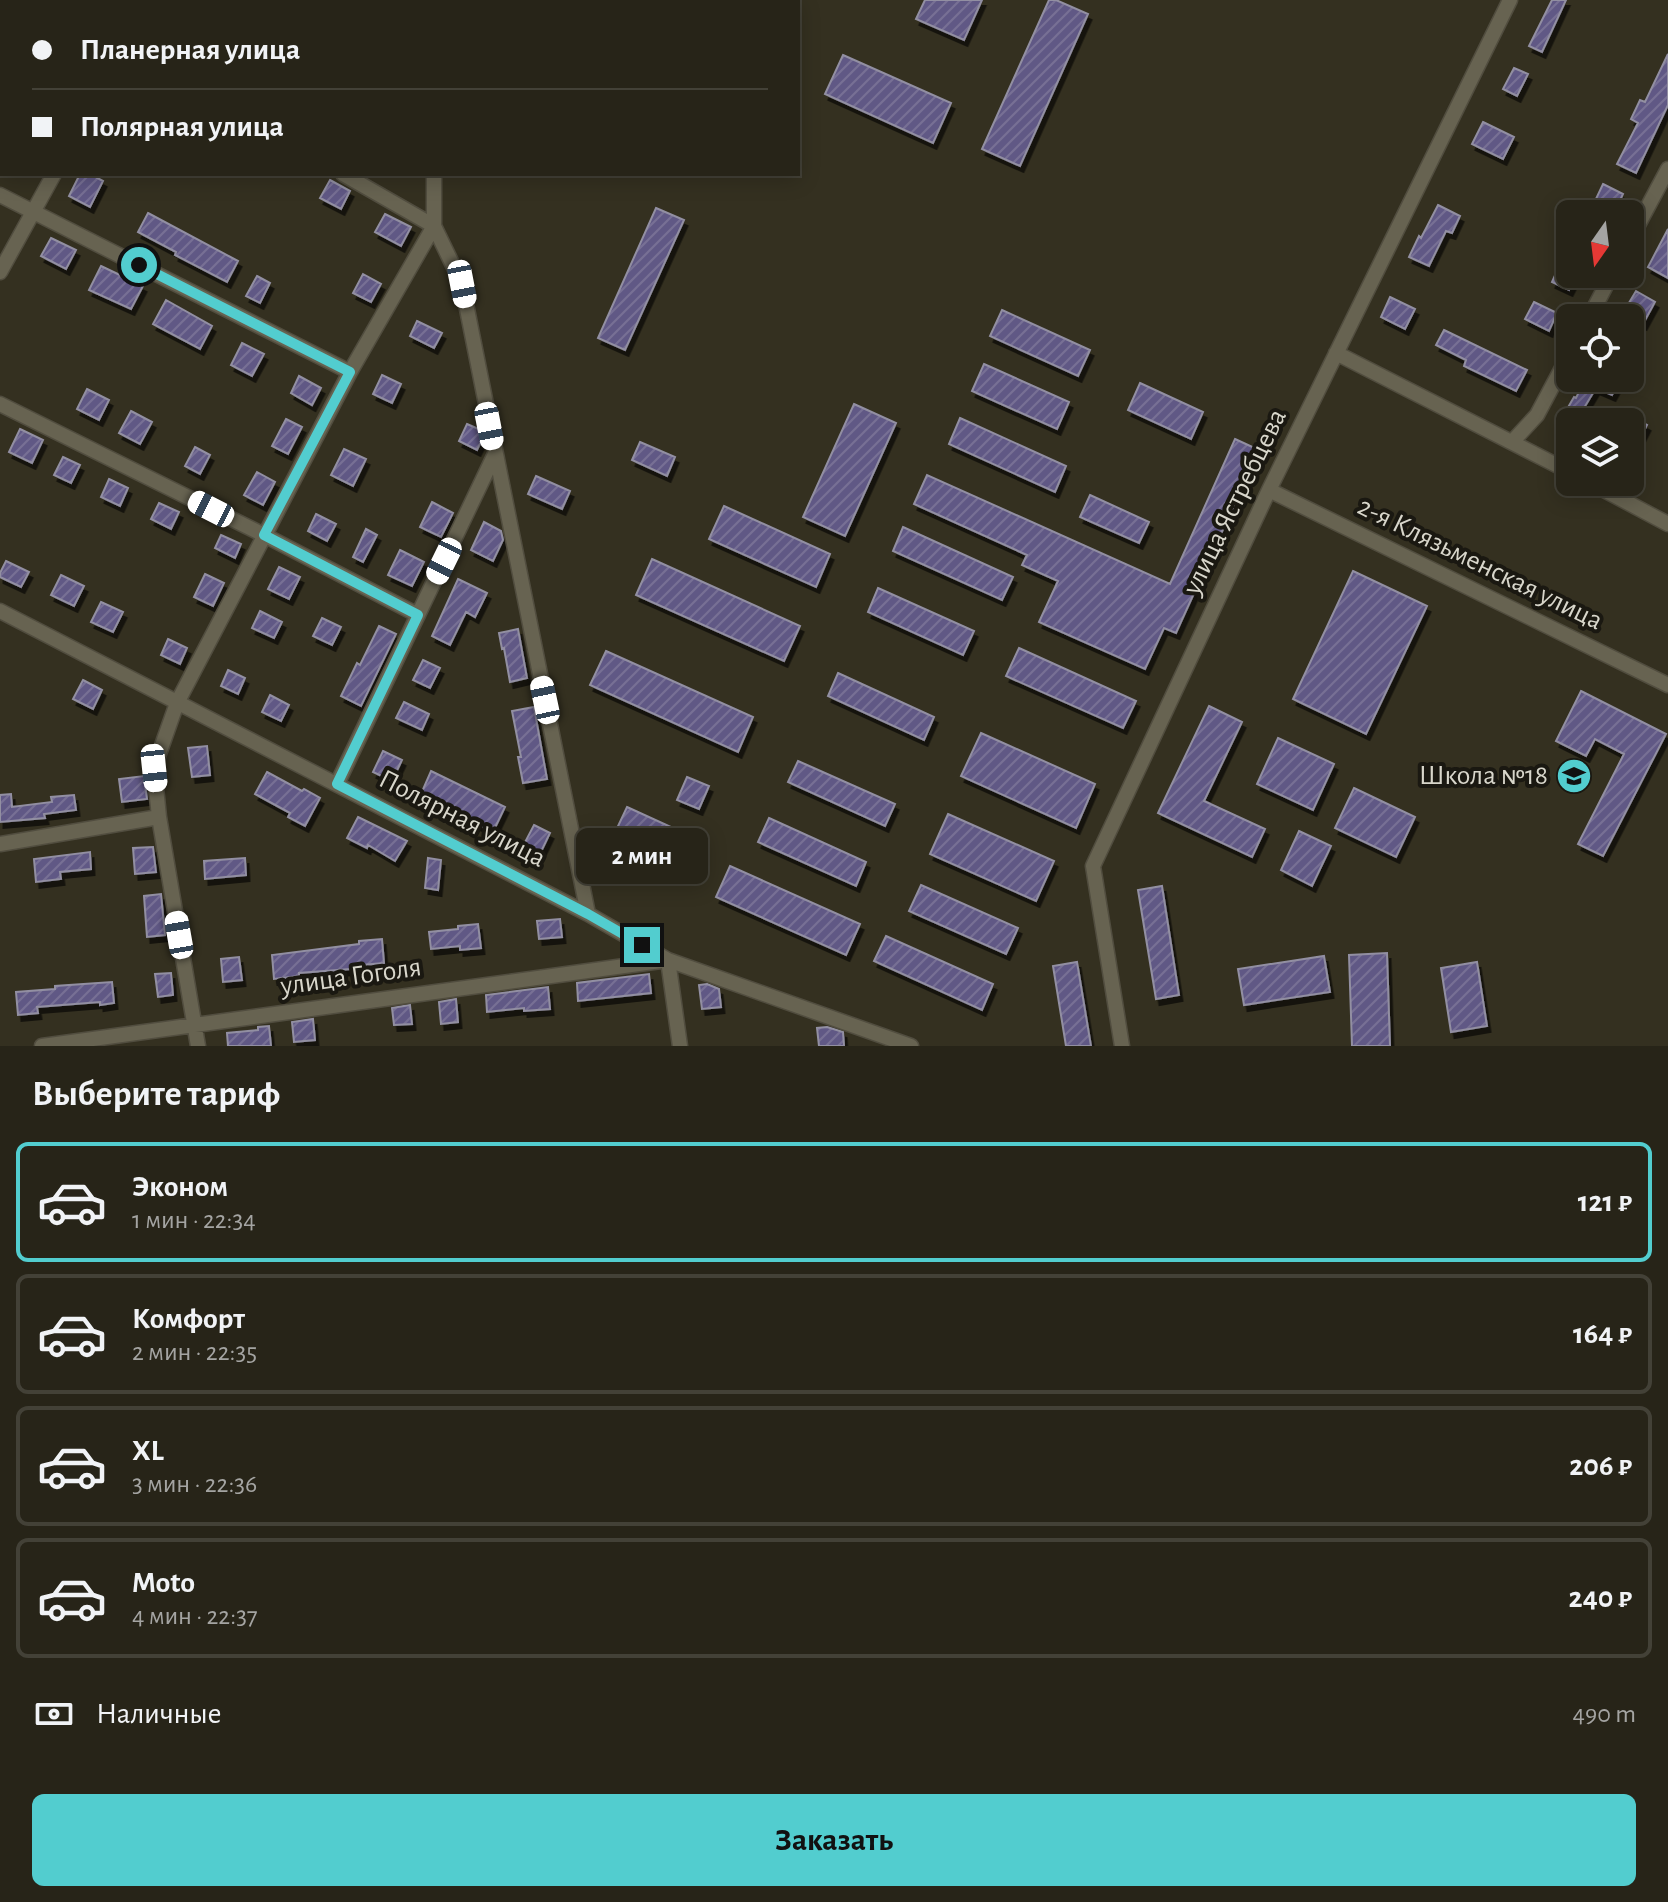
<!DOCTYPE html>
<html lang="ru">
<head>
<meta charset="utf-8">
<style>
	body { margin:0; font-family:"Alegreya Sans",sans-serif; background:#2f2c21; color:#f1f3f6; height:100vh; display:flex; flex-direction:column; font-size:30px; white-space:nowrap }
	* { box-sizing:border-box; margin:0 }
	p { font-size:26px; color:#a4a4a2 }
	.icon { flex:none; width:44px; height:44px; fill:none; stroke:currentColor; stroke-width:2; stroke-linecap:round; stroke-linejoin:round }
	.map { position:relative; height:1046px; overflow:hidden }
	.side { display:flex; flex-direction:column; background:#272418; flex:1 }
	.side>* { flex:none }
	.top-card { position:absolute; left:0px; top:0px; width:800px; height:176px; box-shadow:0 4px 20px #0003,0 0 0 2px #434137; display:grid; align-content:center; height:176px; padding:0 32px; background:#272418 }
	.needle { width:52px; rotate:194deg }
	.tools { position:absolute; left:1556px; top:200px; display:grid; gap:16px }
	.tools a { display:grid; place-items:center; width:88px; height:88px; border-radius:12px; background:#272418; box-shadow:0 4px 20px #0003,0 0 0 2px #434137; font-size:40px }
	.end { position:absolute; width:36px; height:36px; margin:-18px; border:10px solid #52cdcf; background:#111; box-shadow:0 0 0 4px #111 }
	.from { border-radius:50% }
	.bubble { position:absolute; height:56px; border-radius:12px; background:#272418; box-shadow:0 4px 20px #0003,0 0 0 2px #434137; font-size:26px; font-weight:700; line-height:56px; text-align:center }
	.car { position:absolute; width:24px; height:48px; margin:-24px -12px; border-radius:10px; box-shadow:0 0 6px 2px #0007; background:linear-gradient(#fff 24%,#345 0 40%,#fff 0 76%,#345 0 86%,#fff 0) }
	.top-card b { display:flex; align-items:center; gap:28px; height:76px; font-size:30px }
	.top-card b+b { border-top:2px solid #434137 }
	.top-card i { width:20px; height:20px; background:#f1f3f6 }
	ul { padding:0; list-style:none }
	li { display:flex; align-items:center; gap:24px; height:120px; margin:0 16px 12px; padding:0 16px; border:4px solid #434137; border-radius:12px }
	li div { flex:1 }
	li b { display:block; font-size:30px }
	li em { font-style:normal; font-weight:700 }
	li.current { border-color:#52cdcf }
	li>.icon { width:72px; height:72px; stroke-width:1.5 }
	h2 { padding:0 32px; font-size:36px; line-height:96px }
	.pay { display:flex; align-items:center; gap:20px; height:88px; padding:0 32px; font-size:30px }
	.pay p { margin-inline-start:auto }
	.button { display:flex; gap:16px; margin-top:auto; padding:16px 32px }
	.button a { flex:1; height:92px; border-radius:12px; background:#52cdcf; color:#111; font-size:32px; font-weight:700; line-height:92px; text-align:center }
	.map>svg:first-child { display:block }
</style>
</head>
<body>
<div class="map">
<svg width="1668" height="1046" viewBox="0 0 1668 1046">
	<defs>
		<pattern id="building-hatch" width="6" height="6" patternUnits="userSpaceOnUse" patternTransform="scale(2)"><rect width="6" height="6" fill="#615985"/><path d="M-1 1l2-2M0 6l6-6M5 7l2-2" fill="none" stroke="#777095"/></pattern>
		<filter id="shadow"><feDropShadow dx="3.5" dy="6" stdDeviation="0" flood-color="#0009"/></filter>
	</defs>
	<rect width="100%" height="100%" fill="#343020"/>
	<path fill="url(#building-hatch)" stroke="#928fa2" stroke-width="2" filter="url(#shadow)" d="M925 0H982L964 40 916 19Z
		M1049 0H1056L1088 14 1020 166 982 149Z
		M1552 0H1566L1542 52 1529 46Z
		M1668 54V105L1636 173 1617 164 1638 123 1631 119 1640 100 1645 102Z
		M843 55 951 103 933 143 825 94Z
		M1514 68 1528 74 1517 96 1503 89Z
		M1483 122 1514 137 1503 159 1472 144Z
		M80 174H90L103 181 90 207 69 196Z
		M330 180 350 191 341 209 320 198Z
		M1603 184 1623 194 1615 211 1595 201Z
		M1438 205 1460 216 1452 233 1446 231 1429 266 1409 257 1419 236 1421 238Z
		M656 208 684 220 625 350 598 338Z
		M148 213 238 261 227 282 175 255 176 252 138 232Z
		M385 214 411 227 401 246 375 232Z
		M1668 229V278L1648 267Z
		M51 238 76 250 66 269 41 256Z
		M1561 262 1570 266V274H1577L1569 290 1552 282Z
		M101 266 143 286 131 309 89 290Z
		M363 274 381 284 371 302 353 293Z
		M257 276 270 283 260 303 246 296Z
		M1636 291 1655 302 1643 324 1639 322 1630 340V317L1623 313Z
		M1390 297 1415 309 1405 329 1381 317Z
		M166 300 212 326 200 349 153 324Z
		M1534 302 1557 313 1549 331 1525 319Z
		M1002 310 1090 350 1078 376 990 336Z
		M417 321 442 333 434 348 410 336Z
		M1444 330 1527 370 1516 391 1464 366 1466 360 1436 345Z
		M242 343 264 354 252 376 231 365Z
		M984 364 1069 402 1057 429 972 391Z
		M382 375 401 384 392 403 373 394Z
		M299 376 321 388 312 405 291 393Z
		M1576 378H1611L1619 382 1612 395 1596 388 1578 418 1566 411 1574 397 1576 398 1584 382Z
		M1140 383 1203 412 1191 439 1128 410Z
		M87 389 109 400 99 420 77 409Z
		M854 404 896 423 845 536 803 517Z
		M131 411 152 422 140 444 119 433Z
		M1630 416 1647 425 1630 458Z
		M960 418 1066 466 1055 492 949 444Z
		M286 419 302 427 288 454 272 446Z
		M467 424 481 430 483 438 477 450 459 441Z
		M20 429 43 440 32 463 9 452Z
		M1235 439 1259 450 1176 633 1164 628 1145 669 1039 622 1058 581 1022 565 1027 555 914 504 927 475 1170 584Z
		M640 442 675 457 667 476 632 460Z
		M195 447 210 455 200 474 185 466Z
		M344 449 366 459 353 486 331 475Z
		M63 457 80 465 71 483 54 475Z
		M257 472 275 482 263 505 244 495Z
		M536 476 570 491 562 509 528 494Z
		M109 479 128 488 120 506 101 497Z
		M1090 495 1149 522 1139 543 1080 517Z
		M432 502 453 513 441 537 420 527Z
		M159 503 179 512 171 529 151 519Z
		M724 506 830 554 816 587 709 539Z
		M316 514 336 524 327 541 308 531Z
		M484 522 501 531 503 540 493 561 471 550Z
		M903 527 1013 577 1002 600 893 551Z
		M366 529 377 535 363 562 353 557Z
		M221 535 241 544 235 558 215 548Z
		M400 550 424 562 412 586 388 575Z
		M652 559 800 626 784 661 636 595Z
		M6 561 29 572 21 587 0 577V573Z
		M279 567 300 577 289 599 268 589Z
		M1353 571 1427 606 1366 734 1293 699Z
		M205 574 224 583 213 606 194 597Z
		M61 575 84 586 74 606 51 595Z
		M458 579 487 593 475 617 466 612 450 645 432 636Z
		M878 588 974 631 963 655 868 612Z
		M101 602 123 612 113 632 91 622Z
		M260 611 282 622 274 638 252 628Z
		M322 618 341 627 332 645 313 636Z
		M379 626 396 634 361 706 341 696 357 663 360 665Z
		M518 629 527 678 510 682 504 648 502 649 499 633Z
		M168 639 187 648 180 664 161 655Z
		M1019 648 1136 701 1123 728 1006 676Z
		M606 651 753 717 738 752 590 685Z
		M423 660 440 668 430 688 413 680Z
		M228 670 245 678 238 694 221 686Z
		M838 673 934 717 924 740 828 696Z
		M83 680 102 690 93 709 73 699Z
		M1581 691 1666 734 1603 856 1578 844 1624 754 1595 739 1586 756 1556 741Z
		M270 695 289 705 281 721 262 712Z
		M404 702 429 714 422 730 396 718Z
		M1209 706 1242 722 1204 801 1265 829 1252 857 1158 813Z
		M534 707 547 779 523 783 518 757H521L512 711Z
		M981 733 1095 784 1076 828 961 776Z
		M1278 738 1334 764 1313 810 1257 784Z
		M207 746 210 775 192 777 188 748Z
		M383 751 402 760 392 781 373 772Z
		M798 761 895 804 885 826 788 782Z
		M431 771 505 807 493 832 460 816 462 814 421 794Z
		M267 772 302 791 304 789 320 798 305 826 288 817 290 813 255 794Z
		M144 776 147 799 122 802 119 779Z
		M687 777 709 786 699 809 677 800Z
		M1354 788 1415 817 1396 857 1335 828Z
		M11 794 12 807 52 802 51 797 74 795 76 810 44 814 45 818 0 822V795Z
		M627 807 695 838 680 871 611 841Z
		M948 814 1054 861 1036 901 930 854Z
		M358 817 407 841 395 861 368 845 367 848 347 838Z
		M769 818 866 862 856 886 758 842Z
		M534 825 550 833 539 856 522 848Z
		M1299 831 1331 846 1312 886 1281 870Z
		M153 847 156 872 135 874 133 848Z
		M90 852 91 869 60 872 61 879 36 882 34 859Z
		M245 858 246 875 205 879 204 861Z
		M428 858 441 860 438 890 425 888Z
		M730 866 860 924 846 955 716 897Z
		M921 885 1018 928 1006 954 909 911Z
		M1162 886 1179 995 1156 999 1138 890Z
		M161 894 165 935 147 937 144 896Z
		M560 919 562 937 539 939 537 921Z
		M478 924 481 948 460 950V946L431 949 429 932 458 929V926Z
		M886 936 993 984 982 1010 874 961Z
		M382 939 384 963 351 966V969L299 973V976L274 979 272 955 359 944V941Z
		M1387 953 1390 1046H1352L1349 955Z
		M1324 956 1330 992 1244 1005 1238 969Z
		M239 957 242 980 223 982 221 959Z
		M1077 962 1091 1046H1066L1053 966Z
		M1477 962 1487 1026 1451 1032 1441 968Z
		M171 973 173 995 158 997 155 974Z
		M649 974 651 993 578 1001 577 983Z
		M112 982 114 1003 100 1005V1002L37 1007 38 1013 18 1015 16 992 55 989V986Z
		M707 984 719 989 721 1007 702 1009 699 985Z
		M548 987 550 1009 524 1011V1008L487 1012 486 995Z
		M456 999 458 1022 441 1024 439 1002Z
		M410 1005 412 1024 394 1025 392 1008Z
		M313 1019 315 1040 294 1042 292 1022Z
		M269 1026 271 1046H228L227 1033 258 1030V1027Z
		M827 1027 843 1032 844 1046H819L817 1028Z"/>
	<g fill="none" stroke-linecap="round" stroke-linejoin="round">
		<g stroke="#514d3f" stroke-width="17">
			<path id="street" d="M28 0 32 2
				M340 0 341 2
				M144 2 145 0
				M434 174V226L462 284 588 914
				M0 195 350 372
				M1630 240 1668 169
				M0 272 54 174
				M1589 318 1612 274
				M1336 353 1570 472
				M0 404 264 535 418 615
				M1513 441 1537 415 1570 353
				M1589 482 1668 524
				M1269 490 1668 685
				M0 611 588 914 668 960 911 1046
				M337 784 495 454
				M0 844 159 817
				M42 1046 668 960 680 1046
				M198 1046 159 817 154 768 177 703 350 372 434 226 343 174
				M1122 1046 1093 866 1269 490 1510 0"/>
		</g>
		<use href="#street" stroke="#676351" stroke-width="14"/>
	</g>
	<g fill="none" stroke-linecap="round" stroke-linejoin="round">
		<path stroke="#52cdcf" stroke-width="10" d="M139 265 350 372 264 535 418 615 337 784 588 914 642 945"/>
	</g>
	<defs>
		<g id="school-disc" transform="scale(1.8)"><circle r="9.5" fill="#52cdcf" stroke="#1a1811"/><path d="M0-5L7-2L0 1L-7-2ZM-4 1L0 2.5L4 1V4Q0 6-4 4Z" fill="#111"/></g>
	</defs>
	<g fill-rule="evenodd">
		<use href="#school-disc" x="1574" y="776"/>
	</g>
	<g text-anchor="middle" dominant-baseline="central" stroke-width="8" stroke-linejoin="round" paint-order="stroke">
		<g font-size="28" fill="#d8d6cb" stroke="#1a1811">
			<text transform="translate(1235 502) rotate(-64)">улица Ястребцева</text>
			<text transform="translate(1480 564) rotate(26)">2-я Клязьменская улица</text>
			<text transform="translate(462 819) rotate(27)">Полярная улица</text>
			<text transform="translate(351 977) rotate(-8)">улица Гоголя</text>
		</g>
		<g font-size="28" fill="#d8d6cb" stroke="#1a1811" text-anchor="end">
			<text x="1548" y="776">Школа №18</text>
		</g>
	</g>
</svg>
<div class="tools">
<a><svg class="needle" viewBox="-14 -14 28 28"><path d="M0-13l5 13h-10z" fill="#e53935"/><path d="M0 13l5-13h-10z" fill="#a4a4a2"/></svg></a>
<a><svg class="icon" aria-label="locate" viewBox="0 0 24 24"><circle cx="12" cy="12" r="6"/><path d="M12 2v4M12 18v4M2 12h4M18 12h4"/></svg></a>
<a><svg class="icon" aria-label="layers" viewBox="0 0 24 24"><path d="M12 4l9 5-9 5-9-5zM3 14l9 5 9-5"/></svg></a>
</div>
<i class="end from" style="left:139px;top:265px"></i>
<i class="end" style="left:642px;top:945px"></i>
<div class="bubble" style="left:576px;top:828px;width:132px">2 мин</div>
<i class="car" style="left:462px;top:284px;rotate:169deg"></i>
<i class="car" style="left:489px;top:426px;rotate:169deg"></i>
<i class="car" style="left:211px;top:509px;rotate:297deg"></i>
<i class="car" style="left:444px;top:561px;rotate:206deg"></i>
<i class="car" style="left:545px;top:700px;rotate:348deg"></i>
<i class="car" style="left:154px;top:768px;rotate:174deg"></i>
<i class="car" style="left:179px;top:935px;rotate:350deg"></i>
<div class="top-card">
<b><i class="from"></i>Планерная улица</b>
<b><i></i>Полярная улица</b>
</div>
</div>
<section class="side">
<h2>Выберите тариф</h2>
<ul>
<li class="current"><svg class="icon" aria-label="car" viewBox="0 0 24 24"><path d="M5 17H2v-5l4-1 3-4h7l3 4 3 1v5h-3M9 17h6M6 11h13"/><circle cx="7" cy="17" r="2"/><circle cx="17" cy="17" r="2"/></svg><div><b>Эконом</b><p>1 мин · 22:34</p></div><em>121 ₽</em></li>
<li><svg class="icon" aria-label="car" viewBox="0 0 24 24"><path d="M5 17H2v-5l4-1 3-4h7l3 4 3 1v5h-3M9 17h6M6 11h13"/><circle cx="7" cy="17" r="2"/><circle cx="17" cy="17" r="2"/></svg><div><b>Комфорт</b><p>2 мин · 22:35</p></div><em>164 ₽</em></li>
<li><svg class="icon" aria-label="car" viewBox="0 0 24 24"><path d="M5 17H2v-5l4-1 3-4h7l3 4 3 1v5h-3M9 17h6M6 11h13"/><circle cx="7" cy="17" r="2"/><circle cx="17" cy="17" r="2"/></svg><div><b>XL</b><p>3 мин · 22:36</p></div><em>206 ₽</em></li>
<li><svg class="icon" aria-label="car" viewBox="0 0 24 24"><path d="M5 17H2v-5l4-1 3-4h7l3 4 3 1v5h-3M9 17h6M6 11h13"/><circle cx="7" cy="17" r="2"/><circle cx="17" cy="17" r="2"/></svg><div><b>Moto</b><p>4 мин · 22:37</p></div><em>240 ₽</em></li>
</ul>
<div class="pay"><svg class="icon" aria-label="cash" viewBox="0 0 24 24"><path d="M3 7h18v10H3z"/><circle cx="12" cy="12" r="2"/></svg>Наличные<p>490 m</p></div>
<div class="button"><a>Заказать</a></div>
</section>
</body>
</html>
